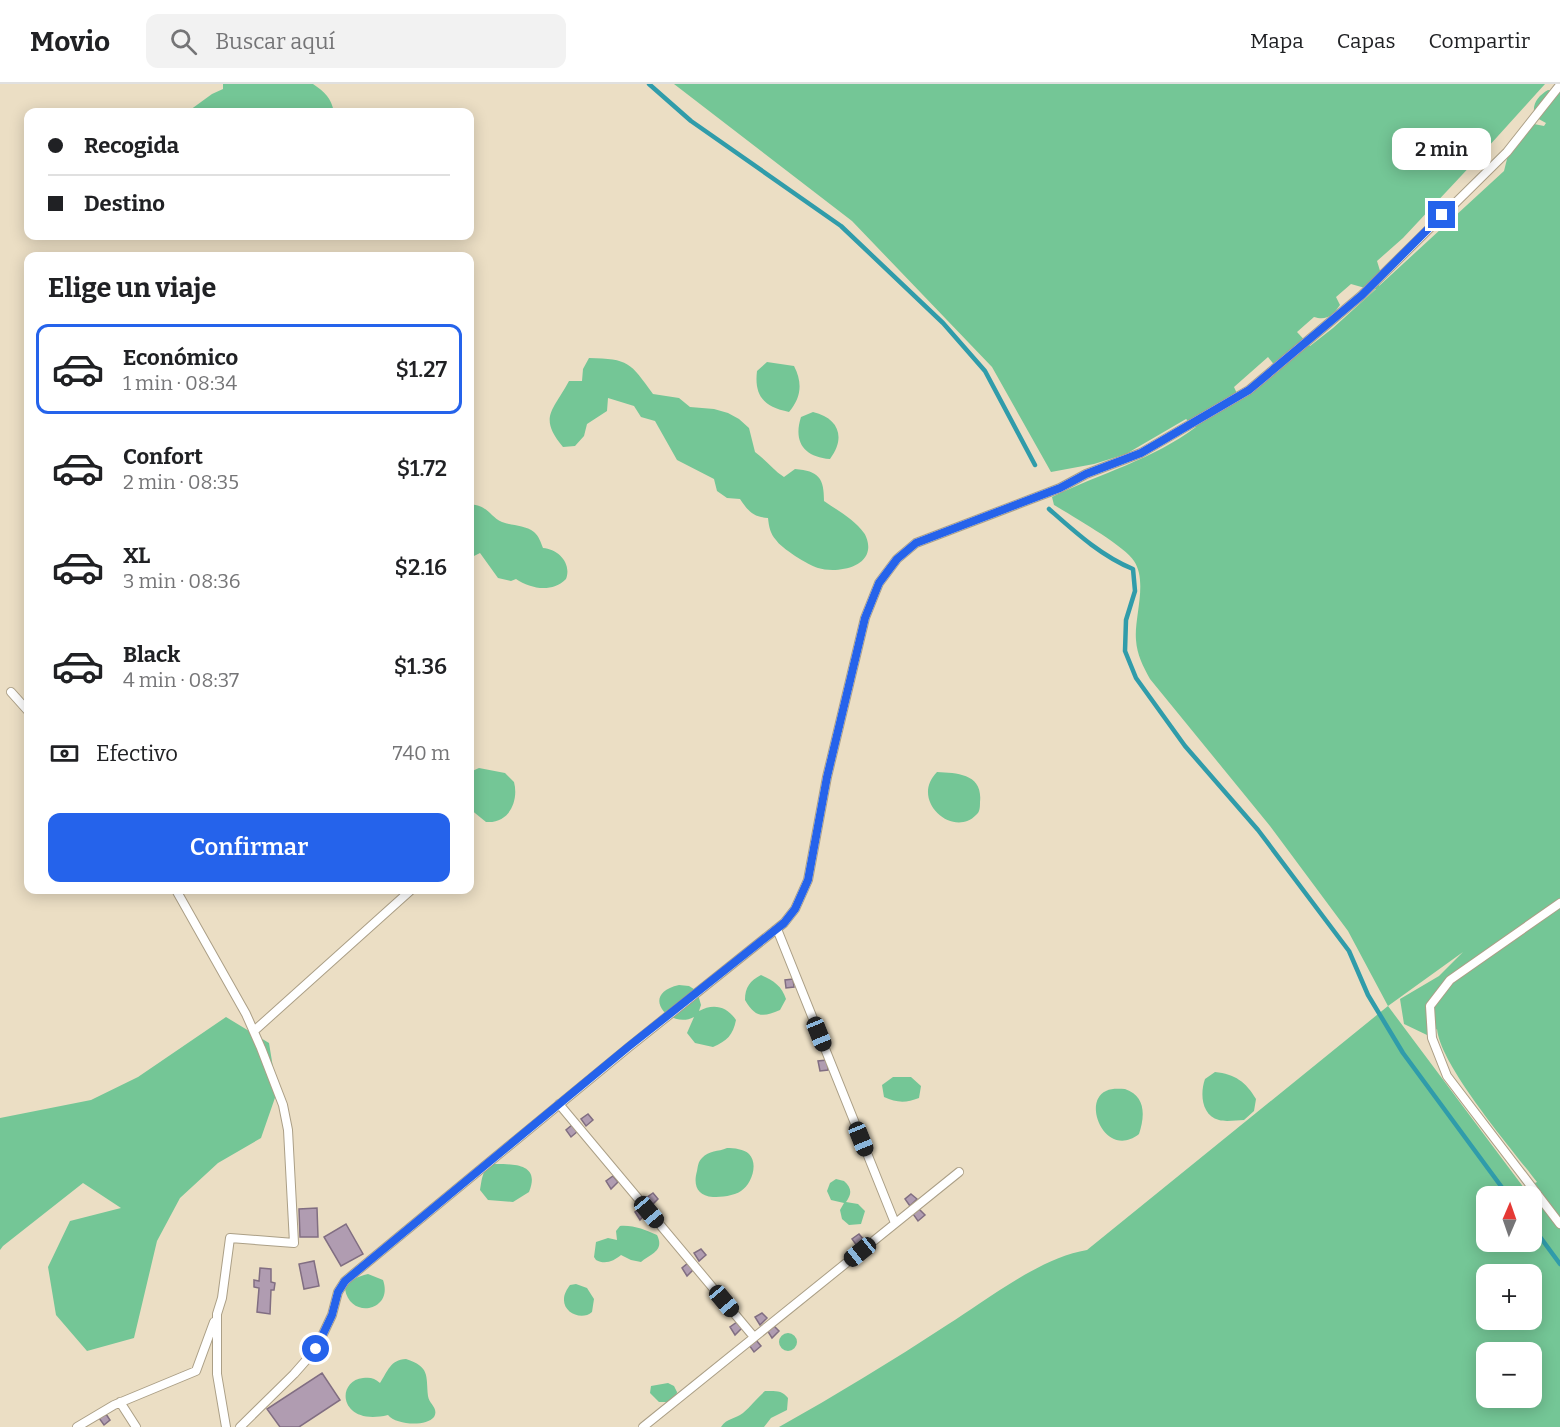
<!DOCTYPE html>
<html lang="es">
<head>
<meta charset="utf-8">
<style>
	body { margin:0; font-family:Bitter,serif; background:#f2f2f2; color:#202124; height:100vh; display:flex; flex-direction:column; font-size:22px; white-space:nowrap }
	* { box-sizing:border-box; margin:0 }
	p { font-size:20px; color:#757577 }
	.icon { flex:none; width:33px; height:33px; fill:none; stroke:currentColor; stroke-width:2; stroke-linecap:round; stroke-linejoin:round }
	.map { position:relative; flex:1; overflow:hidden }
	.sheet { position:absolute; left:24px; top:168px; width:450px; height:642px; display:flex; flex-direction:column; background:#fff; border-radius:12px; box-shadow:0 3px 15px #0003 }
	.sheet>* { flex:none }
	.banner { position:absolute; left:24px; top:24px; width:450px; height:132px; border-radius:12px; box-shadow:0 3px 15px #0003; display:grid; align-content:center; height:132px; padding:0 24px; background:#fff }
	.needle { width:39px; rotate:2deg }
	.tools { position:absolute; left:1476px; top:1102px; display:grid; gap:12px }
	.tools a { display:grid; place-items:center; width:66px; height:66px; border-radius:12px; background:#fff; box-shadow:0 3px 15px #0003; font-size:30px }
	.end { position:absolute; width:27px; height:27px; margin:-14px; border:8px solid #2563eb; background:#fff; box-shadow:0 0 0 3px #fff }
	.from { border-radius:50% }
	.bubble { position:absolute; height:42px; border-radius:12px; background:#fff; box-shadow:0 3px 15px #0003; font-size:20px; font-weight:600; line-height:42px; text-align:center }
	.car { position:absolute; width:18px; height:36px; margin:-18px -9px; border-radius:8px; box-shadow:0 0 4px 2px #0007; background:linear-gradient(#222 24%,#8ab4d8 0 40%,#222 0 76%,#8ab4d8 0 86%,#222 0) }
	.banner b { display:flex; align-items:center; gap:21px; height:57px; font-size:22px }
	.banner b+b { border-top:2px solid #e0e0e0 }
	.banner i { width:15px; height:15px; background:#202124 }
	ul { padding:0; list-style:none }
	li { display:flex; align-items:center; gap:18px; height:90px; margin:0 12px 9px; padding:0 12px; border:3px solid transparent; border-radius:12px }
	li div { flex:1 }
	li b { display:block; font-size:22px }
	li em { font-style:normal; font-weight:600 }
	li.selected { border-color:#2563eb }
	li>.icon { width:54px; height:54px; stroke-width:1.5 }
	h2 { padding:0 24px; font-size:27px; line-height:72px }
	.pay { display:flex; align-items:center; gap:15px; height:66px; padding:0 24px; font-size:22px }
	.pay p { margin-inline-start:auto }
	.primary-button { display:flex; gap:12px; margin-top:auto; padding:12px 24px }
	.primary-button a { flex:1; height:69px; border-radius:12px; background:#2563eb; color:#fff; font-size:24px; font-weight:600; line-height:69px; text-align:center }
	header { display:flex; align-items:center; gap:36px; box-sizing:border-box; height:84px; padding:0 30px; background:#fff; border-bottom:2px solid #e0e0e0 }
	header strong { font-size:28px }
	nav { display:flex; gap:33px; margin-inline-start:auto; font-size:21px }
	.search { width:420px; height:54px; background:#f2f2f2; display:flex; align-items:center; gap:15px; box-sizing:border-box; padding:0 21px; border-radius:12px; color:#757577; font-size:22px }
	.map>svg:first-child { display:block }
</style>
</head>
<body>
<header>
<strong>Movio</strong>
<div class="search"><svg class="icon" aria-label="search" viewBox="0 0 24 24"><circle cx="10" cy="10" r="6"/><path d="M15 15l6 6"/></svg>Buscar aquí</div>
<nav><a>Mapa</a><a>Capas</a><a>Compartir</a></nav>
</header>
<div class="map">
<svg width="1560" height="1343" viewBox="0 0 1560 1343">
	<rect width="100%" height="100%" fill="#ebdec4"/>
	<path fill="#74c696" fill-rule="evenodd" d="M223 0H313C325 8 331 14 334 28H189L190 26 212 10 223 5Z
		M674 0H1545L1488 63 1485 73 1476 76 1403 154 1377 177 1381 190 1379 202 1504 87 1508 71 1534 40 1544 42 1546 39 1535 33C1531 20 1538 12 1548 6L1560 7V1343H779C836 1311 892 1277 947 1241 989 1215 1039 1174 1087 1166L1388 922 1348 847 1270 742 1150 595C1143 582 1137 571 1136 556 1134 533 1148 498 1134 477 1125 462 1072 432 1054 421L1052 413C1099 390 1154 375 1196 343L1186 335 1126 370 1094 380 1051 388 992 283 852 137ZM1351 200 1365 204 1376 205 1333 244 1310 262 1297 248 1314 233C1327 237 1333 231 1340 221L1336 213ZM1268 273 1279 287 1240 316 1234 303ZM1463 868 1439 892 1400 915 1404 940 1427 951 1437 945C1441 983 1512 1065 1537 1098L1524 1104 1388 922ZM1486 1113H1532V1158H1486ZM1486 1191H1532V1236H1486ZM1486 1269H1532V1314H1486Z
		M589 274C629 275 630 278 653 310L679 314 690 323 714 325 728 329 739 335 749 344 755 368C766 376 773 386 784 393L795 385C819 387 824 394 824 417 837 426 855 436 864 449 867 453 869 461 868 466 865 485 834 489 818 484 808 481 781 464 776 456 770 449 769 443 768 434 753 433 748 427 740 415L727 414 717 407 714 395 677 376 655 337 641 333 634 322 608 314 607 327 587 340 584 352 575 362 563 363C538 333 553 327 569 297H582L583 285Z
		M767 278 794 282C803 299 801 314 789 328 764 323 754 312 757 287Z
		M813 328C839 334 846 354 830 375 804 373 793 358 801 333Z
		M470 420C489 422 489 432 502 438 512 442 525 441 534 448 539 452 541 459 543 464 558 465 572 479 566 495 552 509 531 505 516 495L511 497 498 494 480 469 470 474Z
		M479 684 505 689 514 698C519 717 509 740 486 738L470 725V688Z
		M937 688C958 689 983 690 980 718 980 723 980 728 976 731 953 755 909 716 937 688Z
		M761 891C773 896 782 902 786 915L780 926C762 934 755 933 745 916 745 903 750 897 761 891Z
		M679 901 689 902 697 907 701 921 699 927C713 919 727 922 736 936 733 951 727 957 713 963L695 959 687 949 694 933C670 946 638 910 679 901Z
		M226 933 269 959 277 1008 261 1054 218 1079 180 1114 157 1157 134 1254 87 1267 56 1231 48 1183 70 1137 121 1124 83 1099 3 1162 0 1166V1034L91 1016 138 993Z
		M1215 988C1235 990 1246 998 1256 1015L1254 1027 1244 1036C1237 1036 1226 1038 1219 1036 1201 1031 1200 1009 1205 995Z
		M893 993H911L921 1002 919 1014C906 1019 897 1019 884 1013L882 1001Z
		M1125 1005C1146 1012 1145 1032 1139 1050 1106 1076 1081 1018 1106 1007 1112 1004 1119 1005 1125 1005Z
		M727 1064C734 1064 744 1065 749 1070 759 1080 751 1101 741 1107 734 1112 721 1113 713 1113 697 1112 693 1101 697 1087 698 1082 698 1078 702 1074 709 1066 718 1068 727 1064Z
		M493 1080C513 1080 541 1079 529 1108L513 1118 488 1116 480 1106C482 1095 482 1085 493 1080Z
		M836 1095 844 1097C852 1104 852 1110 846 1118L858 1120 865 1127 861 1140 849 1141 842 1135 840 1126 844 1119 831 1116 827 1107 830 1099Z
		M620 1142C634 1141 645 1146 657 1151 665 1167 650 1170 641 1178L631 1176 621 1171C614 1177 605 1181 596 1176L594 1173 596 1158 608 1154 617 1156 616 1147Z
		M368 1190 383 1196C394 1227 350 1236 345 1205 350 1195 357 1193 368 1190Z
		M576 1200 587 1204 594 1215 592 1228C582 1237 563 1229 564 1215 564 1210 567 1205 570 1201Z
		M779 1258a9 9 0 1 1 18 0a9 9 0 1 1-18 0Z
		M406 1275C430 1283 426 1291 428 1312 429 1320 439 1324 434 1333 426 1343 396 1341 388 1331 339 1343 335 1297 363 1294 370 1293 375 1294 380 1299 388 1287 390 1276 406 1275Z
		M668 1299 674 1302 677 1308 676 1314 671 1318H659L650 1309 651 1302Z
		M765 1307C775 1307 782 1306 788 1314L787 1326 771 1334 764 1343H721C727 1334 735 1335 743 1329 751 1322 757 1314 765 1307Z"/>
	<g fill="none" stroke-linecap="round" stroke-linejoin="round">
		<path stroke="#309caa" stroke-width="4.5" d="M649 0 691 37 841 142 943 239 985 287 1035 381
			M1049 425C1074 447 1101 472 1133 485L1135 507 1126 536 1125 567 1136 594 1185 662 1258 746 1349 867 1368 911 1403 969 1509 1113
			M1532 1142 1560 1180"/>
	</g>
	<path fill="#b09cb1" stroke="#816e82" stroke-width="1.5" d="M793 895 794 903 786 904 785 896Z
		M827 976 828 986 820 987 818 977Z
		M588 1030 593 1036 586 1042 581 1035Z
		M572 1041 578 1047 571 1053 566 1046Z
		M613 1092 618 1098 611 1105 606 1097Z
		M653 1109 658 1115 651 1122 646 1114Z
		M911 1110 917 1115 910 1122 905 1115Z
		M317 1124 318 1153H300L299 1125Z
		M641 1124 646 1129 640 1136 635 1128Z
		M919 1125 925 1131 918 1137 913 1130Z
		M346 1140 363 1170 341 1182 324 1153Z
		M859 1150 864 1156 857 1162 852 1155Z
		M701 1165 706 1171 699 1177 694 1169Z
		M314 1177 319 1202 304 1205 299 1180Z
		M688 1179 694 1185 687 1192 682 1184Z
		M260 1184 271 1185V1198L275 1199 274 1206H271L270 1230 257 1228 259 1204 254 1203V1196L259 1197Z
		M762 1229 767 1234 760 1241 755 1233Z
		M737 1238 742 1244 735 1251 730 1243Z
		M773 1241 779 1247 772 1254 767 1246Z
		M756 1256 761 1262 754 1268 749 1261Z
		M322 1289 340 1316 299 1343H280L267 1325Z
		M106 1330 110 1336 104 1341 99 1334Z"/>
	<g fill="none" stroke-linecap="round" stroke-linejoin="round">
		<g stroke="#ab9f86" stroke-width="10">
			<path id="lane" d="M11 608 28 627
				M176 806 246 930 261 964 283 1021 288 1046 294 1159 230 1154 222 1214 217 1230V1290L226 1343
				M1560 819 1450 896 1430 922 1432 954 1447 992 1560 1140
				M777 845 895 1139
				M254 947 411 806
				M559 1020 754 1253
				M120 1318 136 1343
				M77 1343 114 1321 196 1287 214 1238
				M240 1343 294 1290 316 1265 332 1231 338 1208 345 1197 629 963 784 839 795 825 808 796 827 693 865 534 879 499 897 475 916 459 1060 404 1086 390 1141 369 1249 306 1362 211 1507 68 1560 1
				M643 1343 959 1088"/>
		</g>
		<use href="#lane" stroke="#fff" stroke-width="8"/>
	</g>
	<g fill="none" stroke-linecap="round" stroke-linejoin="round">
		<path stroke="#2563eb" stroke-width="8" d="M316 1265 332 1231 338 1208 345 1197 628 963 784 839 795 825 808 796 827 693 865 534 879 499 897 475 916 459 1060 404 1086 390 1141 369 1249 306 1362 211 1442 131"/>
	</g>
</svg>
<div class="tools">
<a><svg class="needle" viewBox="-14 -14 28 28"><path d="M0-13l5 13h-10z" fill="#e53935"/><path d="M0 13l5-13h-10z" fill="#757577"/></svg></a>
<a>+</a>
<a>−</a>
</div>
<i class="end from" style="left:316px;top:1265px"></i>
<i class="end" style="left:1442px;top:131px"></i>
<div class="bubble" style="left:1392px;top:44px;width:99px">2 min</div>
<i class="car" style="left:819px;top:950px;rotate:158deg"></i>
<i class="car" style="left:861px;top:1055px;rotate:158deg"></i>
<i class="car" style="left:649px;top:1128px;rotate:140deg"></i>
<i class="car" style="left:860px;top:1168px;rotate:231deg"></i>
<i class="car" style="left:724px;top:1217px;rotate:140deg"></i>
<div class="banner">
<b><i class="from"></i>Recogida</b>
<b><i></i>Destino</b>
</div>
<section class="sheet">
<h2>Elige un viaje</h2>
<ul>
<li class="selected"><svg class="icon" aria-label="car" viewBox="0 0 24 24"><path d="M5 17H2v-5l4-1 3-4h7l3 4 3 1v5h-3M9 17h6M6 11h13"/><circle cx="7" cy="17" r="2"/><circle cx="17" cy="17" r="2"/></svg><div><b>Económico</b><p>1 min · 08:34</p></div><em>$1.27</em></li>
<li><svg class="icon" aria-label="car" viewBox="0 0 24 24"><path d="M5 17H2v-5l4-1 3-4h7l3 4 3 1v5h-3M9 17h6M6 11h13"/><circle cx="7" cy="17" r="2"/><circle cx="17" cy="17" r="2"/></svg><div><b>Confort</b><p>2 min · 08:35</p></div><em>$1.72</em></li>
<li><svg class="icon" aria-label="car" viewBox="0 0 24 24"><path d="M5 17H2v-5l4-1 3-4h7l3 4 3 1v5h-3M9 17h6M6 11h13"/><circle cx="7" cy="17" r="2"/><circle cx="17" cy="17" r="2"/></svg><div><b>XL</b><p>3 min · 08:36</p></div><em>$2.16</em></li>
<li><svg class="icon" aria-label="car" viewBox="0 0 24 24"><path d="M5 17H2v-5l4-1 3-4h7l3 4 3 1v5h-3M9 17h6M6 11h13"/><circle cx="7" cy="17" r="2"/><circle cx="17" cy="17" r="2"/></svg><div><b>Black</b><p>4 min · 08:37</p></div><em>$1.36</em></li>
</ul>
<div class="pay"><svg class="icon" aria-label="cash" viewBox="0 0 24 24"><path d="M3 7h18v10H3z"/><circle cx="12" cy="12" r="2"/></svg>Efectivo<p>740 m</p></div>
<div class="primary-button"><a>Confirmar</a></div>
</section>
</div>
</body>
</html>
